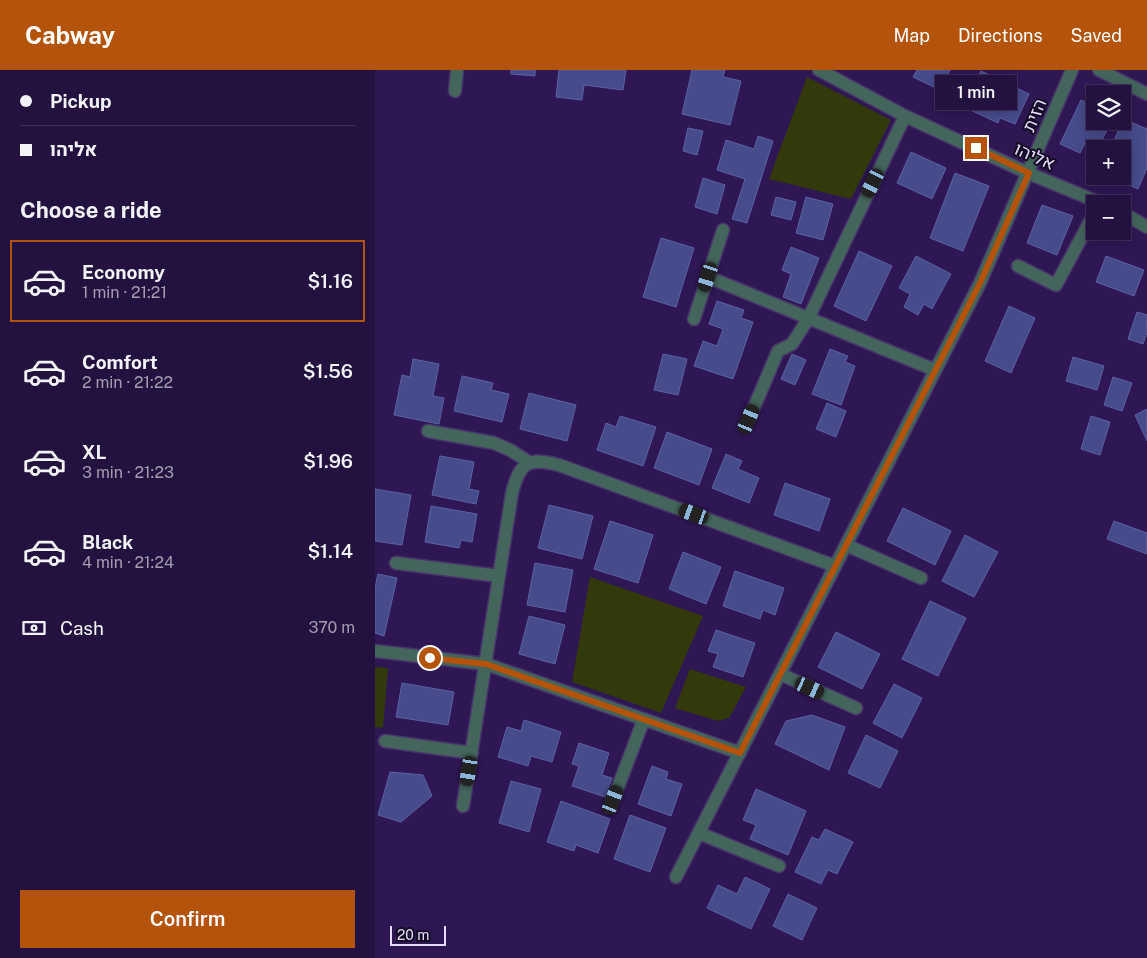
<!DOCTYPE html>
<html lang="en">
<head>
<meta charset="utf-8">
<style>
	body { margin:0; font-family:"Public Sans",Heebo,sans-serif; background:#2b1a46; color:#f1f3f6; height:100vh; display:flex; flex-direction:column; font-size:19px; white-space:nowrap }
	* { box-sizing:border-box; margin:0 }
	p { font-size:16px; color:#a39db0 }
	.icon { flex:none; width:28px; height:28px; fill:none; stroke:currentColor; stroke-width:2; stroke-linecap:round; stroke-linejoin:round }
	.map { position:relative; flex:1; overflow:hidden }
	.panel { display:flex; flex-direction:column; background:#23113f; width:375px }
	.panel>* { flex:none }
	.hud { display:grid; align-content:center; height:110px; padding:0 20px; background:#23113f }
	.controls { position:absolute; left:711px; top:15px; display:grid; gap:10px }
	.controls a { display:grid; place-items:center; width:45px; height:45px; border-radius:0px; background:#23113f; box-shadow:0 2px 12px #0003,0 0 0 1px #403159; font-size:25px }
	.scale { position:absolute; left:15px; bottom:12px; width:56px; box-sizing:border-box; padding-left:5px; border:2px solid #e4dcfa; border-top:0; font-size:14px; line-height:18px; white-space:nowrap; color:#e4dcfa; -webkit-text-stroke:4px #140a24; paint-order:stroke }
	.end { position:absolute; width:22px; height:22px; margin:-11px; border:6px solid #b45309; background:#fff; box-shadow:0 0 0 2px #fff }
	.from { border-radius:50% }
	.bubble { position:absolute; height:35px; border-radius:0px; background:#23113f; box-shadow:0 2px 12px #0003,0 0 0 1px #403159; font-size:16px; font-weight:600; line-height:35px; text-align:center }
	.car { position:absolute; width:15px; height:30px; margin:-15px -8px; border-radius:6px; box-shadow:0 0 4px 1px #0007; background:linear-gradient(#222 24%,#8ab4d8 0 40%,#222 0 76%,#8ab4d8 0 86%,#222 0) }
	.hud b { display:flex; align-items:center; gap:18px; height:48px; font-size:19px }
	.hud b+b { border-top:1px solid #403159 }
	.hud i { width:12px; height:12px; background:#f1f3f6 }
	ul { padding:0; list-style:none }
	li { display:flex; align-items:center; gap:15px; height:82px; margin:0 10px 8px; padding:0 10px; border:2px solid transparent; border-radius:0px }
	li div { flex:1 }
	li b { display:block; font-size:19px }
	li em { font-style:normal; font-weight:600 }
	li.selected { border-color:#b45309 }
	li>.icon { width:45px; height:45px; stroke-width:1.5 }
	h2 { padding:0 20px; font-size:22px; line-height:60px }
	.pay { display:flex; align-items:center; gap:12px; height:55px; padding:0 20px; font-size:19px }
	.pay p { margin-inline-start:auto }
	.button { display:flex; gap:10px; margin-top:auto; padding:10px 20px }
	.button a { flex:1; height:58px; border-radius:0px; background:#b45309; color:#fff; font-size:20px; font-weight:600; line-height:58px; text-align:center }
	header { display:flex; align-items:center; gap:30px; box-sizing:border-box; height:70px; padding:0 25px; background:#b45309; color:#fff }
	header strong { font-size:24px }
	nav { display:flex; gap:28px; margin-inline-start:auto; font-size:18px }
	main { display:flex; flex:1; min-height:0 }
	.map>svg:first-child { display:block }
</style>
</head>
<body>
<header>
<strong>Cabway</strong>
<nav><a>Map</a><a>Directions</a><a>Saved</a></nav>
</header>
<main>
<section class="panel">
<div class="hud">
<b><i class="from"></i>Pickup</b>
<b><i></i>אליהו</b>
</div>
<h2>Choose a ride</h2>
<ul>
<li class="selected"><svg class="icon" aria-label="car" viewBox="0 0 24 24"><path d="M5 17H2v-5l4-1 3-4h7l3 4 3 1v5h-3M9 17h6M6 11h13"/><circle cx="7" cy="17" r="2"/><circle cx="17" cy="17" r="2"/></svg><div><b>Economy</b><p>1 min · 21:21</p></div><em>$1.16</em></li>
<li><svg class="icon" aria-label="car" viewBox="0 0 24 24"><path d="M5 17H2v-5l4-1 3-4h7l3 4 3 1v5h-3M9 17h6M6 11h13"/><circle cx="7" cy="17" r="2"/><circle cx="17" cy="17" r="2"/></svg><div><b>Comfort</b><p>2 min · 21:22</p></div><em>$1.56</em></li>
<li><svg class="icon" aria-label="car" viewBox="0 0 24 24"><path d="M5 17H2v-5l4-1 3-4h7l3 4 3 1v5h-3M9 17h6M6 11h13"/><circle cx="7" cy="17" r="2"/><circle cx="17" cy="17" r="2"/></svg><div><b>XL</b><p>3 min · 21:23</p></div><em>$1.96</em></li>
<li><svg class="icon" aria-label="car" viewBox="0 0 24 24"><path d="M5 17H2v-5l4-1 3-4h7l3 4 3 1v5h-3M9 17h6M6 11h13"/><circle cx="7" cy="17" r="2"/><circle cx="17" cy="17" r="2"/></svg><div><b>Black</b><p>4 min · 21:24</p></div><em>$1.14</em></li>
</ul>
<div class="pay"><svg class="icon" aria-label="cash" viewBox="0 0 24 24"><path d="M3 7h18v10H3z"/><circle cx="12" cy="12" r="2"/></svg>Cash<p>370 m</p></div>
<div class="button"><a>Confirm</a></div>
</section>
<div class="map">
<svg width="772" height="888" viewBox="0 0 772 888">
	<rect width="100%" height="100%" fill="#2f1754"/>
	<path fill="#32390a" d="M432 7 516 50 476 129 394 109Z
		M215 507 328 546 286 643 197 612Z
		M0 597 13 598 8 658 0 657Z
		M315 599 371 617 354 648 343 651 300 638Z"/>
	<path fill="#464b8b" stroke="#5b62a4" d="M136 0H160V6L136 4Z
		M184 0H251L248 20 209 15 207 30 181 27Z
		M317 0H350L348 7 366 11 355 55 307 44Z
		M542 0H575L565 20 538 7Z
		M606 1 654 24 640 54 625 48 623 53 589 37Z
		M706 30 720 37V51H736L725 75 712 69 705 83 685 74Z
		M749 49 772 59V98L763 119 746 111 750 102 748 101V79H735Z
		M313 58 328 61 322 85 308 81Z
		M383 66 398 71 372 153 357 149 370 109 342 100 351 70 379 79Z
		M536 82 571 98 557 129 522 113Z
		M580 103 614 116 588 181 555 168Z
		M328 108 350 115 342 144 320 137Z
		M401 127 421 132 416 150 396 145Z
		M431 127 458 134 448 170 421 163Z
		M667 135 698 146 682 185 652 173Z
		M286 168 319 178 301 237 268 227Z
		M416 177 444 188 426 234 408 227 416 204 407 200Z
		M484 181 517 196 491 251 459 236Z
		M541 186 576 204 557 239 549 234 543 245 529 237 535 224 524 218Z
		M731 186 769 200 759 226 721 212Z
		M342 231 369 240 366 248 378 252 358 309 319 296 328 271 342 276 348 259 334 254Z
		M634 236 660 248 636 303 610 291Z
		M762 242 772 245V263L768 274 753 269Z
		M455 279 473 286 470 292 480 296 466 335 437 324Z
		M288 284 312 289 303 325 279 320Z
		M417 284 431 290 420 315 406 309Z
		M698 287 729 296 722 320 691 311Z
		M38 289 64 294 58 326 69 328 64 354 19 345 27 305 35 307Z
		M87 306 118 313 116 320 134 324 127 352 79 341Z
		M738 307 757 313 747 341 729 335Z
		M154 323 201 335 192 371 145 359Z
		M452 333 471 341 461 367 441 359Z
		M772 339V371L760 345Z
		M245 346 281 357 268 396 222 380 231 353 241 357Z
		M716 346 735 352 725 385 706 379Z
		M292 362 337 379 324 415 279 398Z
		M351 384 367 391 363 399 384 408 374 433 337 418Z
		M65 386 99 392 94 419 104 421 101 434 57 425Z
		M410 413 455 429 444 461 399 445Z
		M0 419 36 425 27 475 0 471Z
		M174 435 218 446 207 489 163 478Z
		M56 436 102 444 97 472 86 470 84 478 50 472Z
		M528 438 576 461 560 495 512 471Z
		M235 451 278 465 263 513 219 499Z
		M739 451 772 463V484L732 469Z
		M590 465 623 482 599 527 567 511Z
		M308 482 346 497 331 534 294 519Z
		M160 493 198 500 190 542 152 535Z
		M360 501 409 518 400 545 388 540 385 549 348 536Z
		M3 504 22 508 9 566 0 563V518Z
		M555 531 591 548 563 606 527 589Z
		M154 546 190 555 180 594 144 584Z
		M341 560 380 573 368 607 338 597 343 584 333 581Z
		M461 562 505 584 487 619 443 597Z
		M27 613 79 622 73 655 21 647Z
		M519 614 547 628 527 668 498 653Z
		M437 645 470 657 454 700 400 674 411 651Z
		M149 650 186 662 177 692 156 686 153 696 123 687 132 657 146 661Z
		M491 665 523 681 505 718 473 703Z
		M204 673 234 683 227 705 237 708 230 727 197 716 204 696 197 694Z
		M277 696 293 702 291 709 307 714 296 746 263 734Z
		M15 702 48 705 57 726 26 752 3 745Z
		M136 711 166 719 154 762 124 753Z
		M381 719 431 741 413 785 375 769 381 755 368 750Z
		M186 731 235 749 223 783 201 775 199 781 172 772Z
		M255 745 291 758 275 802 239 789Z
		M450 759 478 772 462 804 453 800 446 814 420 802 437 767 444 770Z
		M370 807 395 819 376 859 332 838 343 815 362 824Z
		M413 824 442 838 427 870 398 856Z"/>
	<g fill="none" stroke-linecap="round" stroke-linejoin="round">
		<g stroke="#48336b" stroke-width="15">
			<path id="minor" d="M444 0 530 46 653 103 728 134
				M724 0 772 24
				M80 21 82 0
				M748 143 772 157
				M643 196 681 215 720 142
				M333 207 560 300
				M319 249 348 160
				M374 349 403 281 417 274 433 249 530 46
				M53 361 119 373 135 380 154 392
				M471 475 546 508
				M21 493 124 506
				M0 581 111 594 365 683
				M405 604 481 638
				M10 671 97 683
				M238 730 269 649
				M88 736 137 423C145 392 153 387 184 395L460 496
				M324 763 404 796
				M301 807 605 213 697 0"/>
		</g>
		<use href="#minor" stroke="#43655c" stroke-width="12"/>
	</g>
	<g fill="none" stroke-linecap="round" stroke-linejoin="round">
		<path stroke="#b45309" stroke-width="6" d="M55 588 111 594 365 683 605 213 654 103 601 78"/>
	</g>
	<g text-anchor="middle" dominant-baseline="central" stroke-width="4" stroke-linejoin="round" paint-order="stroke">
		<g font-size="18" fill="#e4dcfa" stroke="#140a24">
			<text transform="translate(659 45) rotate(-67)">הזית</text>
			<text transform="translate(660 86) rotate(24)">אליהו</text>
		</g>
	</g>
</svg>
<div class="controls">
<a><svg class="icon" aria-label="layers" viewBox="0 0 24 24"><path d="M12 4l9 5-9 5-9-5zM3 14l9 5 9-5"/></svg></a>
<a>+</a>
<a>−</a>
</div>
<div class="scale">20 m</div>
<i class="end from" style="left:55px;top:588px"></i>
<i class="end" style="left:601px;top:78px"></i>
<div class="bubble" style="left:560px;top:5px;width:82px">1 min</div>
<i class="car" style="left:498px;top:113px;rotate:206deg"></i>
<i class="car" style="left:333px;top:207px;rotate:198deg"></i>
<i class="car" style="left:374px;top:349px;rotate:23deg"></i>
<i class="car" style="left:319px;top:444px;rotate:290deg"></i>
<i class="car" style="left:435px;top:618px;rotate:114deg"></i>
<i class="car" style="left:94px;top:701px;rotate:189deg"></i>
<i class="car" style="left:238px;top:730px;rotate:21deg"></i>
</div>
</main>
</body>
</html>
